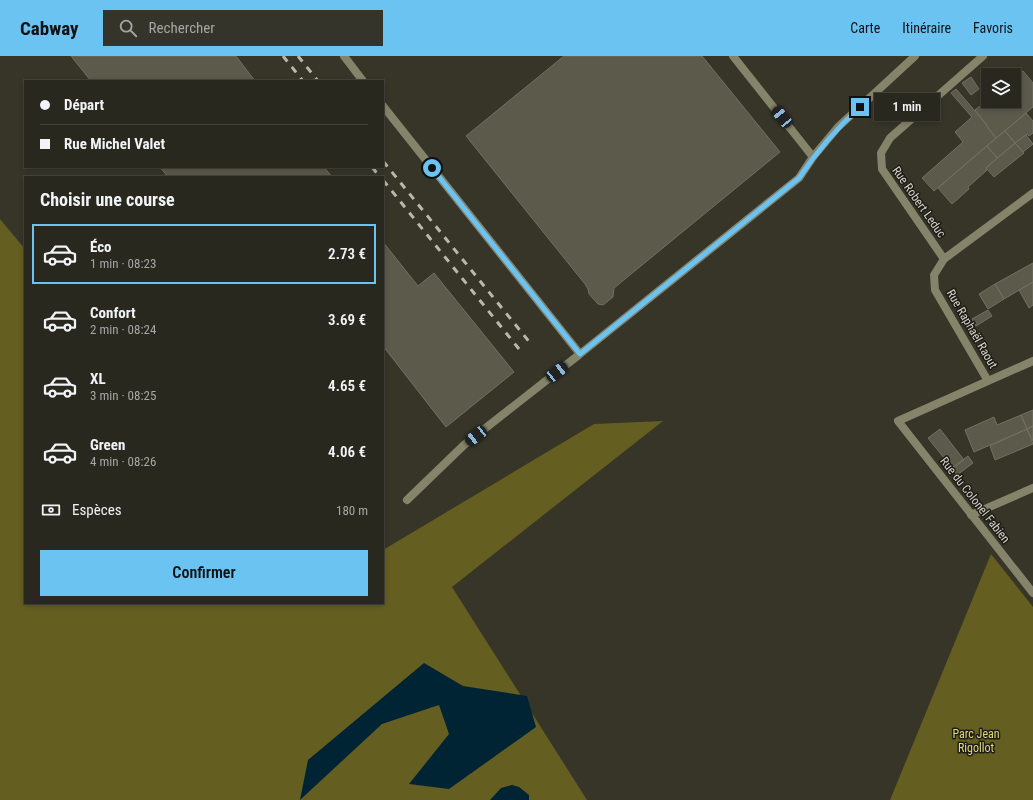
<!DOCTYPE html>
<html lang="fr">
<head>
<meta charset="utf-8">
<style>
	body { margin:0; font-family:"Roboto Condensed",sans-serif; background:#34342b; color:#f1f3f6; height:100vh; display:flex; flex-direction:column; font-size:15px; white-space:nowrap }
	* { box-sizing:border-box; margin:0 }
	p { font-size:13px; color:#a5a6a4 }
	.icon { flex:none; width:22px; height:22px; fill:none; stroke:currentColor; stroke-width:2; stroke-linecap:round; stroke-linejoin:round }
	.map { position:relative; flex:1; overflow:hidden }
	.panel { position:absolute; left:24px; top:120px; width:360px; height:428px; display:flex; flex-direction:column; background:#28281e; border-radius:0px; box-shadow:0 2px 6px #0003,0 0 0 1px #44443c }
	.panel>* { flex:none }
	.guide { position:absolute; left:24px; top:24px; width:360px; height:88px; border-radius:0px; box-shadow:0 2px 6px #0003,0 0 0 1px #44443c; display:grid; align-content:center; height:88px; padding:0 16px; background:#28281e }
	.buttons { position:absolute; left:981px; top:12px; display:grid; gap:8px }
	.buttons a { display:grid; place-items:center; width:40px; height:40px; border-radius:0px; background:#28281e; box-shadow:0 2px 6px #0003,0 0 0 1px #44443c; font-size:20px }
	.end { position:absolute; width:18px; height:18px; margin:-9px; border:5px solid #6bc3f2; background:#111; box-shadow:0 0 0 2px #111 }
	.from { border-radius:50% }
	.bubble { position:absolute; height:28px; border-radius:0px; background:#28281e; box-shadow:0 2px 6px #0003,0 0 0 1px #44443c; font-size:13px; font-weight:600; line-height:28px; text-align:center }
	.car { position:absolute; width:12px; height:24px; margin:-12px -6px; border-radius:5px; box-shadow:0 0 3px 1px #0007; background:linear-gradient(#222 24%,#8ab4d8 0 40%,#222 0 76%,#8ab4d8 0 86%,#222 0) }
	.guide b { display:flex; align-items:center; gap:14px; height:38px; font-size:15px }
	.guide b+b { border-top:1px solid #44443c }
	.guide i { width:10px; height:10px; background:#f1f3f6 }
	ul { padding:0; list-style:none }
	li { display:flex; align-items:center; gap:12px; height:60px; margin:0 8px 6px; padding:0 8px; border:2px solid transparent; border-radius:0px }
	li div { flex:1 }
	li b { display:block; font-size:15px }
	li em { font-style:normal; font-weight:600 }
	li.on { border-color:#6bc3f2 }
	li>.icon { width:36px; height:36px; stroke-width:1.5 }
	h2 { padding:0 16px; font-size:18px; line-height:48px }
	.pay { display:flex; align-items:center; gap:10px; height:44px; padding:0 16px; font-size:15px }
	.pay p { margin-inline-start:auto }
	.cta { display:flex; gap:8px; margin-top:auto; padding:8px 16px }
	.cta a { flex:1; height:46px; border-radius:0px; background:#6bc3f2; color:#111; font-size:16px; font-weight:600; line-height:46px; text-align:center }
	header { display:flex; align-items:center; gap:24px; box-sizing:border-box; height:56px; padding:0 20px; background:#6bc3f2; color:#111 }
	header strong { font-size:19px }
	nav { display:flex; gap:22px; margin-inline-start:auto; font-size:14px }
	.search { width:280px; height:36px; background:#34342b; display:flex; align-items:center; gap:10px; box-sizing:border-box; padding:0 14px; border-radius:0px; color:#a5a6a4; font-size:15px }
	.map>svg:first-child { display:block }
</style>
</head>
<body>
<header>
<strong>Cabway</strong>
<div class="search"><svg class="icon" aria-label="search" viewBox="0 0 24 24"><circle cx="10" cy="10" r="6"/><path d="M15 15l6 6"/></svg>Rechercher</div>
<nav><a>Carte</a><a>Itinéraire</a><a>Favoris</a></nav>
</header>
<div class="map">
<svg width="1033" height="744" viewBox="0 0 1033 744">
	<rect width="100%" height="100%" fill="#363528"/>
	<path fill="#645e21" d="M0 163 25 193V547H383V494L594 368 663 365 452 531 587 744H0Z
		M991 498 1033 551V744H890Z"/>
	<path fill="#012434" d="M424 607 463 630 527 640 536 671 449 733 409 728 449 678 439 649 382 668 300 744 308 704Z
		M512 729 519 731 529 739V744H490L501 732Z"/>
	<path fill="#5b5a4b" stroke="#717061" d="M71 0H236L255 25H91Z
		M564 0H702L780 96 614 232 613 241 603 249 598 248 589 238 588 233 585 228 466 80Z
		M1023 15 1033 27V51L996 82 975 54 988 44 1014 45V22Z
		M971 21 979 33 971 39 962 27Z
		M956 33 987 69V71L996 82 934 135 922 122 963 86 955 76 972 61 951 37Z
		M1026 57 1033 65V77L1029 80 1027 78 1015 87 1005 75Z
		M1005 75 1015 87 997 102 987 90Z
		M1026 79 1033 88 1023 96 1015 87Z
		M1015 87 1024 97 994 121 986 112Z
		M987 90 997 102 986 112 987 114 968 131 969 133 952 148 938 132Z
		M160 111H324L332 121H168Z
		M383 186 418 230 434 217 514 316 446 371 383 290Z
		M1033 207V226L1004 243 995 228Z
		M1033 226V249L1029 252 1019 234Z
		M995 228 1004 243 988 253 979 238Z
		M988 254 992 260 976 270 972 263Z
		M1033 354V370L1027 373 1021 359Z
		M1021 359 1027 373 974 396 965 374 994 361 997 369Z
		M1033 370V385L1027 373Z
		M940 373 964 404 952 412 928 382Z
		M1027 373 1033 388 995 404 990 390Z
		M968 400 973 407 957 419 952 412Z"/>
	<g fill="none" stroke-linecap="round" stroke-linejoin="round">
		<path stroke="#858369" stroke-width="8" d="M344 0 363 25
			M383 50 580 298 799 122 813 101 733 0
			M407 444 464 389 580 298"/>
		<path stroke="#858369" stroke-width="8" d="M813 101 838 71 915 0
			M944 203 882 113 881 97 890 82 983 0
			M1033 305 898 365 1033 537
			M988 325 935 234 934 219 944 203 1033 137
			M971 459 1033 432"/>
		<path stroke="#b8b8ae" stroke-width="3" stroke-dasharray="7 7" stroke-linecap="butt" d="M283 0 303 25
			M298 0 318 25
			M383 105 531 288
			M372 111 380 121
			M383 124 519 293"/>
	</g>
	<g fill="none" stroke-linecap="round" stroke-linejoin="round">
		<path stroke="#6bc3f2" stroke-width="5" d="M432 112 580 298 799 122C817 95 837 72 860 51"/>
	</g>
	<g text-anchor="middle" dominant-baseline="central" stroke-width="3" stroke-linejoin="round" paint-order="stroke">
		<g font-size="12" fill="#d4d4cb" stroke="#1d1c16">
			<text transform="translate(919 146) rotate(55)">Rue Robert Leduc</text>
			<text transform="translate(972 273) rotate(60)">Rue Raphaël Raout</text>
			<text transform="translate(975 444) rotate(52)">Rue du Colonel Fabien</text>
		</g>
		<g font-size="12" fill="#e3da7f" stroke="#1d1c16">
			<text x="976" y="678">Parc Jean<tspan x="976" dy="14">Rigollot</tspan></text>
		</g>
	</g>
</svg>
<div class="buttons">
<a><svg class="icon" aria-label="layers" viewBox="0 0 24 24"><path d="M12 4l9 5-9 5-9-5zM3 14l9 5 9-5"/></svg></a>
</div>
<i class="end from" style="left:432px;top:112px"></i>
<i class="end" style="left:860px;top:51px"></i>
<div class="bubble" style="left:874px;top:37px;width:66px">1 min</div>
<i class="car" style="left:782px;top:61px;rotate:321deg"></i>
<i class="car" style="left:557px;top:316px;rotate:52deg"></i>
<i class="car" style="left:476px;top:380px;rotate:232deg"></i>
<div class="guide">
<b><i class="from"></i>Départ</b>
<b><i></i>Rue Michel Valet</b>
</div>
<section class="panel">
<h2>Choisir une course</h2>
<ul>
<li class="on"><svg class="icon" aria-label="car" viewBox="0 0 24 24"><path d="M5 17H2v-5l4-1 3-4h7l3 4 3 1v5h-3M9 17h6M6 11h13"/><circle cx="7" cy="17" r="2"/><circle cx="17" cy="17" r="2"/></svg><div><b>Éco</b><p>1 min · 08:23</p></div><em>2.73 €</em></li>
<li><svg class="icon" aria-label="car" viewBox="0 0 24 24"><path d="M5 17H2v-5l4-1 3-4h7l3 4 3 1v5h-3M9 17h6M6 11h13"/><circle cx="7" cy="17" r="2"/><circle cx="17" cy="17" r="2"/></svg><div><b>Confort</b><p>2 min · 08:24</p></div><em>3.69 €</em></li>
<li><svg class="icon" aria-label="car" viewBox="0 0 24 24"><path d="M5 17H2v-5l4-1 3-4h7l3 4 3 1v5h-3M9 17h6M6 11h13"/><circle cx="7" cy="17" r="2"/><circle cx="17" cy="17" r="2"/></svg><div><b>XL</b><p>3 min · 08:25</p></div><em>4.65 €</em></li>
<li><svg class="icon" aria-label="car" viewBox="0 0 24 24"><path d="M5 17H2v-5l4-1 3-4h7l3 4 3 1v5h-3M9 17h6M6 11h13"/><circle cx="7" cy="17" r="2"/><circle cx="17" cy="17" r="2"/></svg><div><b>Green</b><p>4 min · 08:26</p></div><em>4.06 €</em></li>
</ul>
<div class="pay"><svg class="icon" aria-label="cash" viewBox="0 0 24 24"><path d="M3 7h18v10H3z"/><circle cx="12" cy="12" r="2"/></svg>Espèces<p>180 m</p></div>
<div class="cta"><a>Confirmer</a></div>
</section>
</div>
</body>
</html>
